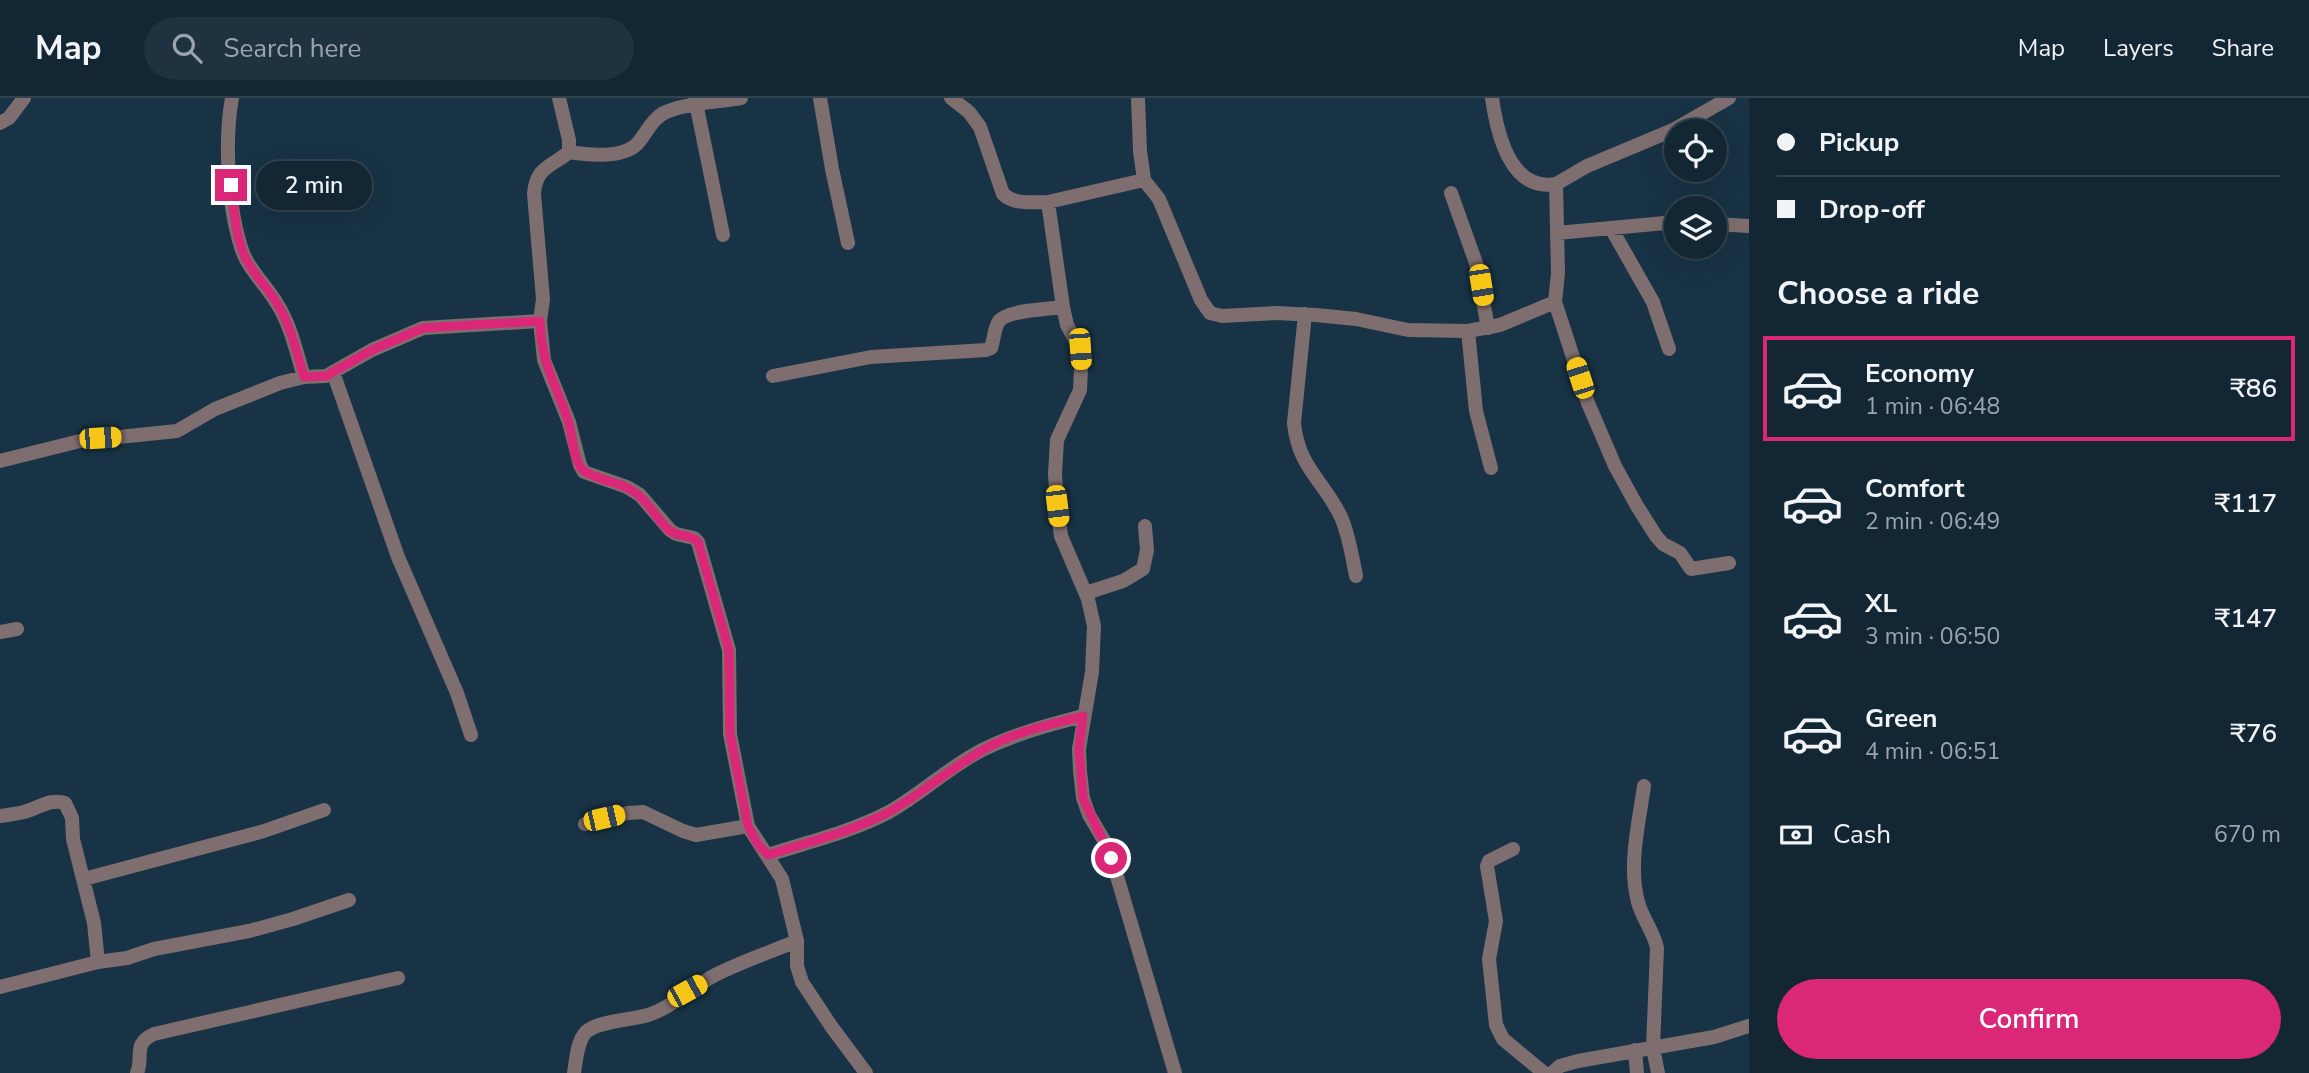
<!DOCTYPE html>
<html lang="en">
<head>
<meta charset="utf-8">
<style>
	body { margin:0; font-family:"Nunito Sans",sans-serif; background:#1f3240; color:#f1f3f6; height:100vh; display:flex; flex-direction:column; font-size:26px; white-space:nowrap }
	* { box-sizing:border-box; margin:0 }
	p { font-size:23px; color:#9ca5ac }
	.icon { flex:none; width:38px; height:38px; fill:none; stroke:currentColor; stroke-width:2; stroke-linecap:round; stroke-linejoin:round }
	.map { position:relative; flex:1; overflow:hidden }
	.details { display:flex; flex-direction:column; background:#122634; width:560px }
	.details>* { flex:none }
	.top-card { display:grid; align-content:center; height:154px; padding:0 28px; background:#122634 }
	.buttons { position:absolute; left:1664px; top:21px; display:grid; gap:14px }
	.buttons a { display:grid; place-items:center; width:63px; height:63px; border-radius:50%; background:#122634; box-shadow:0 7px 28px #0002,0 0 0 2px #31434f; font-size:35px }
	.end { position:absolute; width:32px; height:32px; margin:-16px; border:9px solid #db2777; background:#fff; box-shadow:0 0 0 4px #fff }
	.from { border-radius:50% }
	.bubble { position:absolute; height:49px; border-radius:24px; background:#122634; box-shadow:0 7px 28px #0002,0 0 0 2px #31434f; font-size:23px; font-weight:600; line-height:49px; text-align:center }
	.car { position:absolute; width:21px; height:42px; margin:-21px -10px; border-radius:9px; box-shadow:0 0 5px 2px #0007; background:linear-gradient(#f5c518 24%,#345 0 40%,#f5c518 0 76%,#345 0 86%,#f5c518 0) }
	.top-card b { display:flex; align-items:center; gap:24px; height:66px; font-size:26px }
	.top-card b+b { border-top:2px solid #31434f }
	.top-card i { width:18px; height:18px; background:#f1f3f6 }
	ul { padding:0; list-style:none }
	li { display:flex; align-items:center; gap:21px; height:105px; margin:0 14px 10px; padding:0 14px; border:4px solid transparent; border-radius:0px }
	li div { flex:1 }
	li b { display:block; font-size:26px }
	li em { font-style:normal; font-weight:600 }
	li.selected { border-color:#db2777 }
	li>.icon { width:63px; height:63px; stroke-width:1.5 }
	h2 { padding:0 28px; font-size:32px; line-height:84px }
	.pay { display:flex; align-items:center; gap:18px; height:77px; padding:0 28px; font-size:26px }
	.pay p { margin-inline-start:auto }
	.button { display:flex; gap:14px; margin-top:auto; padding:14px 28px }
	.button a { flex:1; height:80px; border-radius:42px; background:#db2777; color:#fff; font-size:28px; font-weight:600; line-height:80px; text-align:center }
	header { display:flex; align-items:center; gap:42px; box-sizing:border-box; height:98px; padding:0 35px; background:#122634; border-bottom:2px solid #31434f }
	header strong { font-size:33px }
	nav { display:flex; gap:38px; margin-inline-start:auto; font-size:24px }
	.search { width:490px; height:63px; background:#1f3240; display:flex; align-items:center; gap:18px; box-sizing:border-box; padding:0 24px; border-radius:38px; color:#9ca5ac; font-size:26px }
	main { display:flex; flex:1; min-height:0 }
	.map>svg:first-child { display:block }
</style>
</head>
<body>
<header>
<strong>Map</strong>
<div class="search"><svg class="icon" aria-label="search" viewBox="0 0 24 24"><circle cx="10" cy="10" r="6"/><path d="M15 15l6 6"/></svg>Search here</div>
<nav><a>Map</a><a>Layers</a><a>Share</a></nav>
</header>
<main>
<div class="map">
<svg width="1749" height="975" viewBox="0 0 1749 975">
	<rect width="100%" height="100%" fill="#183345"/>
	<g fill="none" stroke-linecap="round" stroke-linejoin="round">
		<path stroke="#7f6e6f" stroke-width="14" d="M232 0C224 44 228 113 243 155 250 173 266 187 276 204 291 227 296 253 304 279
			M695 0 723 137
			M820 0 832 71 848 145
			M951 0 969 14 980 29 1003 96C1015 107 1032 104 1048 104L1063 209 1067 227 1080 251 1081 270 1080 292 1057 342 1055 376 1057 408 1061 438 1088 501 1094 528 1092 574 1079 651 1080 673 1083 700 1089 717 1105 744 1116 775 1175 975
			M1138 0 1140 53 1144 82
			M1492 0C1497 35 1510 94 1556 86
			M0 25 9 20 24 0
			M569 54C588 57 622 61 637 46 647 35 652 20 666 14 688 5 717 4 741 0
			M1144 82 1159 101 1201 202 1210 215 1222 218 1276 215 1316 217 1356 221 1408 232 1468 233 1500 227 1555 204
			M1451 95 1476 165 1488 230
			M1048 104 1144 82
			M1715 126 1749 128
			M1611 130 1653 204 1669 251
			M1557 135 1676 124
			M1305 216 1294 325C1298 369 1324 383 1341 419 1349 437 1352 458 1356 478
			M1468 233 1476 313 1491 370
			M333 274 398 459 457 595 471 637
			M773 278 871 259 986 252 991 250C994 242 994 230 999 223 1008 212 1049 211 1063 209
			M0 363 80 343 177 333 215 311 280 285 304 279 326 278 372 252 423 230 540 223
			M1729 465 1691 471 1680 455 1663 446 1656 438 1637 408 1615 368 1588 305 1555 204 1558 175 1556 86 1587 68 1673 32 1729 0
			M1086 495 1123 483 1143 471 1147 452 1145 428
			M0 534 17 531
			M1644 688C1639 724 1628 768 1638 804 1642 820 1654 834 1657 850L1653 950 1658 975
			M0 718C8 717 16 716 24 714 38 710 51 700 65 705L72 720 73 741 94 825 98 864
			M585 726 628 715 643 714 683 733 696 737 748 728
			M1513 751 1489 763 1487 768 1496 823 1489 861 1496 927 1503 941 1544 975
			M768 757C808 744 851 734 889 714 921 696 949 669 982 652 1015 636 1048 627 1083 618
			M84 781 264 733 324 712
			M0 889 98 864 127 860 154 851 249 833 293 821 349 802
			M1635 952 1637 975
			M137 975C144 958 132 946 154 936L398 880
			M574 975C576 963 577 943 586 934 597 923 632 922 648 917 673 909 693 888 717 876 743 863 770 854 797 843
			M1552 975 1560 968 1578 963 1714 939 1749 928"/>
		<path stroke="#7f6e6f" stroke-width="14" d="M559 0 569 42V54C551 69 536 69 534 96L543 201 540 223 544 262 569 324 580 367 584 374 627 389 640 397 670 432 676 436 694 440 698 444 729 552 730 636 748 728 782 781 797 843V868L802 884 831 928 866 975"/>
	</g>
	<g fill="none" stroke-linecap="round" stroke-linejoin="round">
		<path stroke="#db2777" stroke-width="9" d="M231 87C234 110 235 135 244 157 252 176 268 189 278 207 291 229 297 255 304 279L326 278 372 252 423 230 540 223C541 268 557 286 569 326 573 340 573 362 583 372 591 380 617 384 628 390 649 401 653 418 669 432 678 440 689 435 698 444L729 552 730 636 748 728 757 745 768 757C808 744 851 734 889 714 920 697 947 673 978 655 1010 635 1047 627 1083 618L1079 651 1083 700 1111 760"/>
	</g>
</svg>
<div class="buttons">
<a><svg class="icon" aria-label="locate" viewBox="0 0 24 24"><circle cx="12" cy="12" r="6"/><path d="M12 2v4M12 18v4M2 12h4M18 12h4"/></svg></a>
<a><svg class="icon" aria-label="layers" viewBox="0 0 24 24"><path d="M12 4l9 5-9 5-9-5zM3 14l9 5 9-5"/></svg></a>
</div>
<i class="end from" style="left:1111px;top:760px"></i>
<i class="end" style="left:231px;top:87px"></i>
<div class="bubble" style="left:256px;top:63px;width:116px">2 min</div>
<i class="car" style="left:1481px;top:187px;rotate:171deg"></i>
<i class="car" style="left:1080px;top:251px;rotate:176deg"></i>
<i class="car" style="left:1580px;top:280px;rotate:342deg"></i>
<i class="car" style="left:100px;top:340px;rotate:86deg"></i>
<i class="car" style="left:1057px;top:408px;rotate:173deg"></i>
<i class="car" style="left:604px;top:720px;rotate:77deg"></i>
<i class="car" style="left:687px;top:893px;rotate:61deg"></i>
</div>
<section class="details">
<div class="top-card">
<b><i class="from"></i>Pickup</b>
<b><i></i>Drop-off</b>
</div>
<h2>Choose a ride</h2>
<ul>
<li class="selected"><svg class="icon" aria-label="car" viewBox="0 0 24 24"><path d="M5 17H2v-5l4-1 3-4h7l3 4 3 1v5h-3M9 17h6M6 11h13"/><circle cx="7" cy="17" r="2"/><circle cx="17" cy="17" r="2"/></svg><div><b>Economy</b><p>1 min · 06:48</p></div><em>₹86</em></li>
<li><svg class="icon" aria-label="car" viewBox="0 0 24 24"><path d="M5 17H2v-5l4-1 3-4h7l3 4 3 1v5h-3M9 17h6M6 11h13"/><circle cx="7" cy="17" r="2"/><circle cx="17" cy="17" r="2"/></svg><div><b>Comfort</b><p>2 min · 06:49</p></div><em>₹117</em></li>
<li><svg class="icon" aria-label="car" viewBox="0 0 24 24"><path d="M5 17H2v-5l4-1 3-4h7l3 4 3 1v5h-3M9 17h6M6 11h13"/><circle cx="7" cy="17" r="2"/><circle cx="17" cy="17" r="2"/></svg><div><b>XL</b><p>3 min · 06:50</p></div><em>₹147</em></li>
<li><svg class="icon" aria-label="car" viewBox="0 0 24 24"><path d="M5 17H2v-5l4-1 3-4h7l3 4 3 1v5h-3M9 17h6M6 11h13"/><circle cx="7" cy="17" r="2"/><circle cx="17" cy="17" r="2"/></svg><div><b>Green</b><p>4 min · 06:51</p></div><em>₹76</em></li>
</ul>
<div class="pay"><svg class="icon" aria-label="cash" viewBox="0 0 24 24"><path d="M3 7h18v10H3z"/><circle cx="12" cy="12" r="2"/></svg>Cash<p>670 m</p></div>
<div class="button"><a>Confirm</a></div>
</section>
</main>
</body>
</html>
